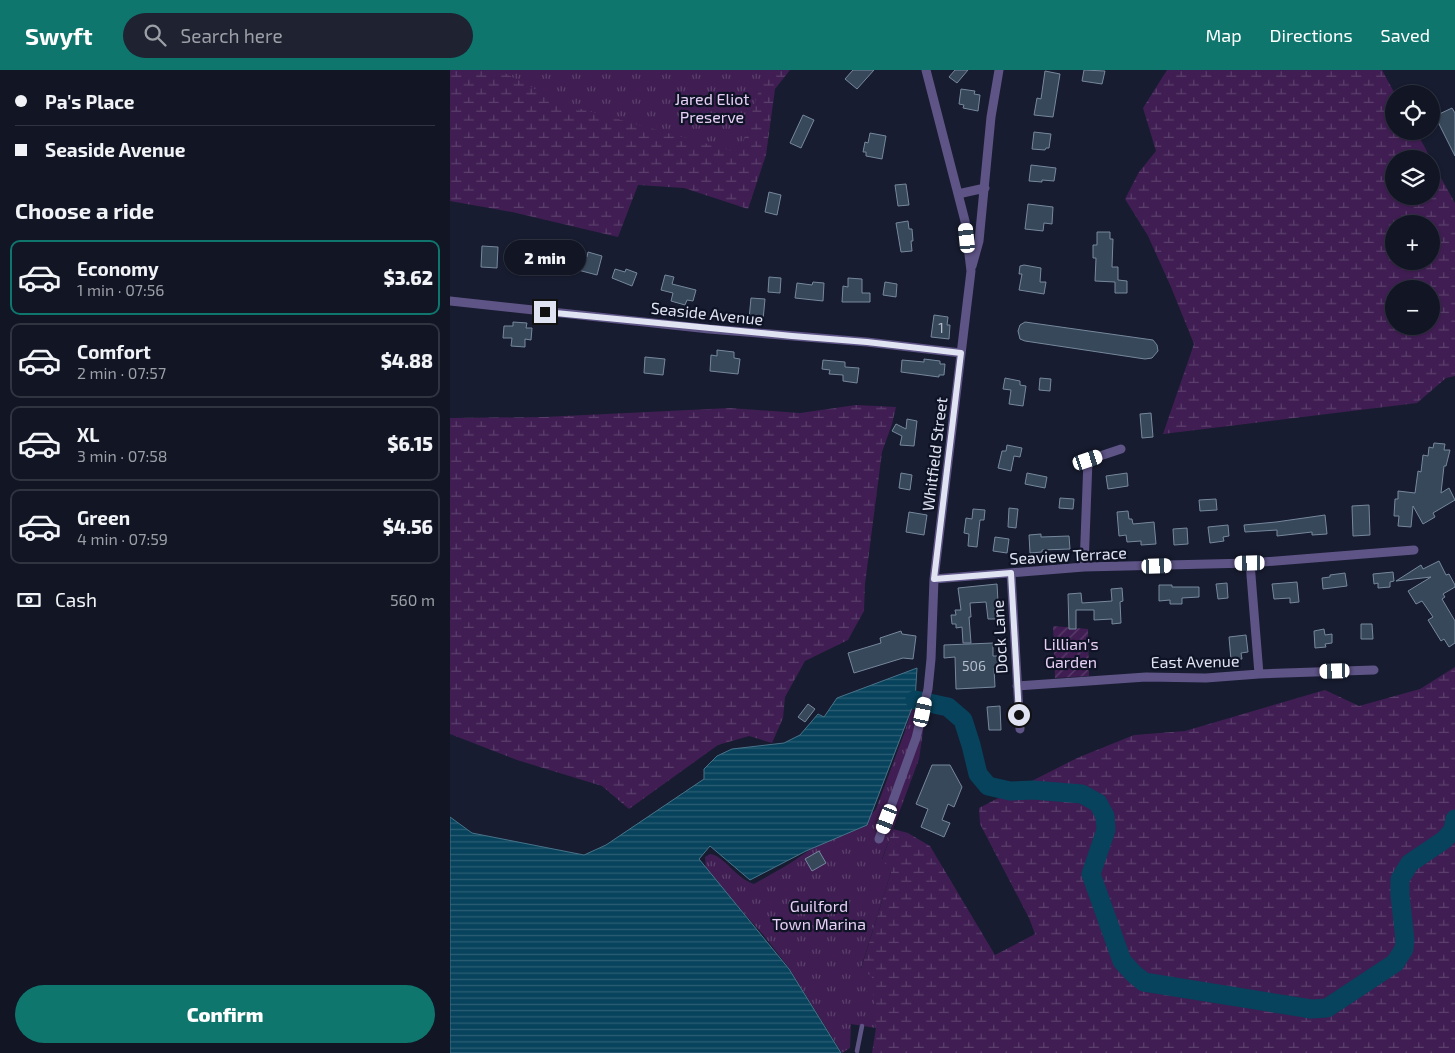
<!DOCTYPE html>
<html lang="en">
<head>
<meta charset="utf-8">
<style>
	body { margin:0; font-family:"Exo 2",sans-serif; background:#1e2231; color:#f1f3f6; height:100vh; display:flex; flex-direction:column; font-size:19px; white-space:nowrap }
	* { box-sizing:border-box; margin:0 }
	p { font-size:16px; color:#9c9fa6 }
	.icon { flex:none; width:28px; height:28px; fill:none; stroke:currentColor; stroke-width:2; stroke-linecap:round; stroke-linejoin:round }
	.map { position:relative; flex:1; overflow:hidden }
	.panel { display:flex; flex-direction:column; background:#111524; width:450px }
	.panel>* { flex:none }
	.top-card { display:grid; align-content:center; height:110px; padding:0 15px; background:#111524 }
	.buttons { position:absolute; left:935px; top:15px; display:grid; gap:10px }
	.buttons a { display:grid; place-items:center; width:55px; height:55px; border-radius:50%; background:#111524; box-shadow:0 1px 4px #0004,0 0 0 1px #303441; font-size:25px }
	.end { position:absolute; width:22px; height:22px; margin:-11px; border:6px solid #e0e4f2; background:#111; box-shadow:0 0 0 2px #111 }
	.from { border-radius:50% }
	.bubble { position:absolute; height:35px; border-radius:18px; background:#111524; box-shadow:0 1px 4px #0004,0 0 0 1px #303441; font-size:16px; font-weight:800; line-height:35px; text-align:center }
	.car { position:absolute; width:15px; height:30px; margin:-15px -8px; border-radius:6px; box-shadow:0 0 4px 1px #0007; background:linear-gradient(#fff 24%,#345 0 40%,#fff 0 76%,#345 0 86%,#fff 0) }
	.top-card b { display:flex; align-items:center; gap:18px; height:48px; font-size:19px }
	.top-card b+b { border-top:1px solid #303441 }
	.top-card i { width:12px; height:12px; background:#f1f3f6 }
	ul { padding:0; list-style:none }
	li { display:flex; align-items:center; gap:15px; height:75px; margin:0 10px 8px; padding:0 5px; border:2px solid #303441; border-radius:10px }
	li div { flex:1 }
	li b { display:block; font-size:19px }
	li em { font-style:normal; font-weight:800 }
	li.selected { border-color:#0f766e }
	li>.icon { width:45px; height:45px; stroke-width:1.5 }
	h2 { padding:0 15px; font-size:22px; line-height:60px }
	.pay { display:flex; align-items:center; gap:12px; height:55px; padding:0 15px; font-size:19px }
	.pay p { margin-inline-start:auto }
	.button { display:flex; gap:10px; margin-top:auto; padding:10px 15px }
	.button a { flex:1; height:58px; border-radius:30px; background:#0f766e; color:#fff; font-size:20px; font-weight:800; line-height:58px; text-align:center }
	header { display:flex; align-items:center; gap:30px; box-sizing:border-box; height:70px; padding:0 25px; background:#0f766e; color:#fff }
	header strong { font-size:24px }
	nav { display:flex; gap:28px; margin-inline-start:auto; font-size:18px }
	.search { width:350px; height:45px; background:#1e2231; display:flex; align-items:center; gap:12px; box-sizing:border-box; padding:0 18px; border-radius:28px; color:#9c9fa6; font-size:19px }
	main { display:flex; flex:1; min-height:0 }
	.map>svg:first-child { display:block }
</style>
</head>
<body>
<header>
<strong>Swyft</strong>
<div class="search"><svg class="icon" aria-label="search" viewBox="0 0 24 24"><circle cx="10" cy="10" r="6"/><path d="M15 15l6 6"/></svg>Search here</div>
<nav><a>Map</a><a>Directions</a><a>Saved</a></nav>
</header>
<main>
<section class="panel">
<div class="top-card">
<b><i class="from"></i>Pa's Place</b>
<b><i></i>Seaside Avenue</b>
</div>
<h2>Choose a ride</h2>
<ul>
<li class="selected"><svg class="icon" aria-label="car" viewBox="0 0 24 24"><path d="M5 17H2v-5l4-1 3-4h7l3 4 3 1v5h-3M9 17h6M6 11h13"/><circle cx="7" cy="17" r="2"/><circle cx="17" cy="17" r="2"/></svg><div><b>Economy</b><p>1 min · 07:56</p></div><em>$3.62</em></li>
<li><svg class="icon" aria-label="car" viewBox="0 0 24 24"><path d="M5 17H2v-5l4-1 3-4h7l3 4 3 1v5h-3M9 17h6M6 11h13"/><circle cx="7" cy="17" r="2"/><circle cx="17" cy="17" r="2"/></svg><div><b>Comfort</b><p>2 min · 07:57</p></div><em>$4.88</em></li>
<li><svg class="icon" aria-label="car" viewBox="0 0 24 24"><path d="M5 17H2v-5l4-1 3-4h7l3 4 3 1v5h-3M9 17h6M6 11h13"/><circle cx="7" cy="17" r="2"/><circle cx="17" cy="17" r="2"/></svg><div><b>XL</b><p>3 min · 07:58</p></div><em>$6.15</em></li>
<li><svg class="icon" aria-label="car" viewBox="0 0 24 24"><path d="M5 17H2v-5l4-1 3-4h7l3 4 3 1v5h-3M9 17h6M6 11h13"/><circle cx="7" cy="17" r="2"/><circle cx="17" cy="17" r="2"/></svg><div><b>Green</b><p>4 min · 07:59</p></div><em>$4.56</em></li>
</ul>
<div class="pay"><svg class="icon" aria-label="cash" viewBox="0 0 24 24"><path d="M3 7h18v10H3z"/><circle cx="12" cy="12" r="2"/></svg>Cash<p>560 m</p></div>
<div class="button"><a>Confirm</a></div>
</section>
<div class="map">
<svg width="1005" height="983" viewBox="0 0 1005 983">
	<defs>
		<pattern id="wetland-marsh" width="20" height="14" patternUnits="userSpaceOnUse" patternTransform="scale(1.25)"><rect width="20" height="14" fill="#401e53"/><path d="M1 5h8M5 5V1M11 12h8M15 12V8" fill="none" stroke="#5b3f6c"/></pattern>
		<pattern id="park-tufts" width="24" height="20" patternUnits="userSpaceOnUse" patternTransform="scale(1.25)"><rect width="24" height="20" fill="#401e53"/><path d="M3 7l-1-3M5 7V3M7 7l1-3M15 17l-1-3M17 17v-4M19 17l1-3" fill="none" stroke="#5b3f6c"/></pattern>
		<pattern id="garden-furrows" width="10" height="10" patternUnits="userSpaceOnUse" patternTransform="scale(1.25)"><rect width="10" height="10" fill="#401e53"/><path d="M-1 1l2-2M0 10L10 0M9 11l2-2" fill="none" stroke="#5b3f6c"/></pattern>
		<pattern id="water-rules" width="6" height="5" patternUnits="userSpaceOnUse" patternTransform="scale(1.25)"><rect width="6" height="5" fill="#07435c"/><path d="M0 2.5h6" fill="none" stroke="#2b5e74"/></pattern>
	</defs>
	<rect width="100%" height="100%" fill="#171c30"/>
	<path fill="url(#wetland-marsh)" fill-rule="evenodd" d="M0 0H340L325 19 316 85 298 139 234 118 188 115 168 167 62 142 0 131Z
		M717 0H932L945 24H944V61H966L981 89H944V126H981V90L1005 133V306L996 308 967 333 713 364 744 274 721 217 698 166 675 129 689 102 706 81 693 38ZM944 154H981V191H944ZM944 219H981V256H944Z
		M406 335 446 337 442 354 432 382 415 514 414 541 398 570 355 591 335 627 333 648 322 673 299 666 268 675 179 739 152 716 67 690 0 664V348L94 347 280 338 350 343Z
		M1005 597V983H422L426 958 411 899 441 802 432 790 443 759 458 763 480 776 545 885 585 864 579 848 530 754 529 738 627 688 684 665 735 661 875 620 909 636 970 619Z"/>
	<path fill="url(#park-tufts)" d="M49 0H315L290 83 113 34Z
		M462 639 476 642 469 689 432 789 441 802 411 898 422 907 426 958 401 954 400 978 392 983 339 898 315 867 256 800 255 787 260 784C275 786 285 808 304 814L339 794 394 757 419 747 426 739 454 664Z"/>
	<path fill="url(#garden-furrows)" d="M603 556 638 559 639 606 605 608Z"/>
	<path fill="url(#water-rules)" stroke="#487389" d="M467 598 465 630 417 755 356 781 300 810 260 776 249 789 339 899 391 983H0V747L22 763 134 785 156 775 254 709V699L267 686 282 679 334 673 350 665 368 644 374 647 387 628Z"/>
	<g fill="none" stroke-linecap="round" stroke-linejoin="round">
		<path stroke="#07435c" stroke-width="19" d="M465 630 498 637 513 650 521 675 528 704 538 716 560 721 583 720 632 724 648 733 655 746 656 760 641 804 672 891 684 904 694 912 861 939 877 938 945 893 954 879 955 870 950 825V809L960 793 994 770 1003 760 1005 749"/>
	</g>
	<path fill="#38485b" stroke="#76889d" d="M403 0H424L407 19 395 9Z
		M505 0H518L507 13 499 7Z
		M634 0 655 1 652 14 632 11Z
		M595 1 610 4 603 47 584 45 587 28 591 29Z
		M511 19 525 21 524 24 530 25 528 41 513 38 514 35 509 34Z
		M1002 38 1005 43V86L985 46Z
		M353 45 364 50 351 78 340 73Z
		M584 62 601 64 599 78H596L595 80 582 79Z
		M420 63 436 66 432 89 416 86V82H413L415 72 418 73Z
		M581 95 606 98 604 111 592 110V112L579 111Z
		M456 114 459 135 448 136 445 115Z
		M319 122 331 125 327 145 315 142Z
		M578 134 603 137 602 154 594 153 593 161 575 159Z
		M458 151 459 159H462L463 171H461L462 181 451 182 446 153Z
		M647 162H660V169H663L662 197H668V210L677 211V223H665V212L645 211 646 188H643V175H647Z
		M32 176 48 177 47 198 31 197Z
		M138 182 152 186 147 205 128 200 132 186 137 187Z
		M70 189 96 191 95 203 69 201Z
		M574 195 591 198 590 212H596L594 224 569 220 572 204H569L570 196Z
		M165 199 175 202 176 199 187 203 182 216 162 208Z
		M215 205 224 207 222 214 246 220 243 231 237 230 235 235 221 231 223 223 211 220Z
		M319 207 331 208 330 223 318 222Z
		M398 208 412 209V223H420V232H392L393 216 398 217Z
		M363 212 374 213 373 231 345 228 347 213 362 215Z
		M435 212 447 214 446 227 433 225Z
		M301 228 315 229 313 250 299 249Z
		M484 245 498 247 497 255H500L499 269 481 267Z
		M63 252 77 253 76 258H82L81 270 75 269V277L61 276 62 268H53L54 256H63Z
		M575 252 703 270 707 275 708 281 702 288 695 289 575 271 570 269 568 261 570 255Z
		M267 280 284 282V288L290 289 288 304 260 301 261 285 267 286Z
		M195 287 215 289 213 305 194 303Z
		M474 289 490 291V294H495L494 305H489V307L451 302 452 290 474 292Z
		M373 290 395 292V297L409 298 407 313 393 311V305L379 304 380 300 372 299Z
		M555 308 570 311V315L576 316 573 336 559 334 561 320 553 319Z
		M590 308 601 309 600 321 589 320Z
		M701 343 703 367 692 368 690 344Z
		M457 349 467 351 464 376 450 375 452 366 442 361 446 354 456 359Z
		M984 373 995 374 994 380H1000L996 396H994L991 423 999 418 1005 430 983 443 985 447 973 454 963 436 961 457 948 456 949 446H944L945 429H948V421L965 423 968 401 971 402 973 385 978 386 979 377 983 378Z
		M557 375 572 378 570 387 564 386 561 401 548 398 552 381H556Z
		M451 403 462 405 460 420 449 418Z
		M577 403 597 407 595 418 575 414Z
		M677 403 678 416 658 419 656 406Z
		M610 428 624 429 623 439 609 438Z
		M766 429 767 440 750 441 749 430Z
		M919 435 920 465 903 466 902 436Z
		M559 438 568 439 566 458 558 457Z
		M523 439 535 440 534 450H530L527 477 518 476 519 464 514 463 516 448 522 449Z
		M678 441 679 449H682L683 454 704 452 706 474 691 475V471L677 472 676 465 669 466 667 442Z
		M459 442 477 445 474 465 456 462Z
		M875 445 877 464 862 465V462L827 466V460L795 462 794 455 826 452Z
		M778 455 779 466 773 467 774 471 760 473 758 457Z
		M737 458 738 474 724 475 723 459Z
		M591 464V467L619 466 620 479 592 480V482L580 483 579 465Z
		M545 467 559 469 557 483 543 481Z
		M989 491 996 505 999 504 1005 515V517L993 524 995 527 992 529 1005 551V573L999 577 994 569 991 571 978 550 983 547 972 531 966 534 958 521 981 507 946 511 971 495 973 499Z
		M943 502 944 511 940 512V517L928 518V513L924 514 923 504Z
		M895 503 897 516 873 519 872 508 880 507V505Z
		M847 512 849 532 840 533V528L824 529 822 514Z
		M777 513 778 528 768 529 766 514Z
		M547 514 549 549H538L536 532 520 533 521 547H519L521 573H513L512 557 506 558V554H502L501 545H506L505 540H511L508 518Z
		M709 515H722V517H749V527L732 528V534H720V530L709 531Z
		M672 518 673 531 670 532 671 553 662 554V549L644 550V540H626V559H619L618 524 631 523 632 533 662 531 661 519Z
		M911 554H922L923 569H911Z
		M874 559 875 565 882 564V573L875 574 876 577 865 578 864 561Z
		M451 561 452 564 466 566 463 589 453 588 404 603 398 583 431 573 430 568Z
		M796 565 798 582 791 583 792 589 781 590 779 567Z
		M543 573V586H553V598H544L545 617 506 619 505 587 494 588V575Z
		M358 634 365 639 355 652 348 647Z
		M550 636 551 660H539L537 637Z
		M482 695H500L512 717 504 737 498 734 492 750 500 753 494 767 471 757 478 739 466 734Z
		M369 781 376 793 362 801 355 789Z"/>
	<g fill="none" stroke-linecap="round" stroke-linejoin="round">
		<path stroke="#5e5486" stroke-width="4.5" d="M407 981 412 956"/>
		<path stroke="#5e5486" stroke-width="9" d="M508 124 535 118
			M522 196 529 171 541 47 549 0
			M0 231 259 259 417 272 511 283
			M800 493 809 604
			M634 497 638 390 671 379
			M561 503 570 659
			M484 509 634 497 800 493 964 480
			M567 616 696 607 756 608 809 604 924 600
			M429 769 466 668 478 619 481 589 484 509 521 201 515 151 476 0"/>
	</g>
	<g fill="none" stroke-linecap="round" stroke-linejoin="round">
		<path stroke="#e0e4f2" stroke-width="6" d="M95 242 342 266 417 272 511 283 484 509 561 503 569 645"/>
	</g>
	<g text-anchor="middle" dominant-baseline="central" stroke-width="4.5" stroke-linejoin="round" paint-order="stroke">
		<g font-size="14" fill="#b6bdcc">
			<text x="491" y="257">1</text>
			<text x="524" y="595">506</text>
		</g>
		<g font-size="16" fill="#e7cff6" stroke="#0f1326">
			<text x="262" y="28">Jared Eliot<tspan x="262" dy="18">Preserve</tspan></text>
			<text x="621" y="573">Lillian's<tspan x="621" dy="18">Garden</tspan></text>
			<text x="369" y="835">Guilford<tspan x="369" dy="18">Town Marina</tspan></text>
		</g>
		<g font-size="16" fill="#e0e4f2" stroke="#0f1326">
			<text transform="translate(257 243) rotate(6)">Seaside Avenue</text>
			<text transform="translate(484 384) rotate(-83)">Whitfield Street</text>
			<text transform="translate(618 485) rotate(-3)">Seaview Terrace</text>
			<text transform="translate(549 567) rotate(-93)">Dock Lane</text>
			<text transform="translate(745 591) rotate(-1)">East Avenue</text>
		</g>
	</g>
</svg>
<div class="buttons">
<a><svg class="icon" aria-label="locate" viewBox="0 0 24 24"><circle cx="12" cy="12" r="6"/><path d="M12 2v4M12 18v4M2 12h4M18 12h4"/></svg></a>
<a><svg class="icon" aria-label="layers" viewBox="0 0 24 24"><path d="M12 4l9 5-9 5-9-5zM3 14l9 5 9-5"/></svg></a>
<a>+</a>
<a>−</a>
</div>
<i class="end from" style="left:569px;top:645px"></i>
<i class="end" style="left:95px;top:242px"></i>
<div class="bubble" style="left:54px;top:170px;width:82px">2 min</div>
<i class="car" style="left:517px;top:168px;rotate:354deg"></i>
<i class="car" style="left:638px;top:390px;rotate:72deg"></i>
<i class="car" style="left:800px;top:493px;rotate:269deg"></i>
<i class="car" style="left:707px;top:496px;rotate:88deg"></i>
<i class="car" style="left:885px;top:601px;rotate:268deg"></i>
<i class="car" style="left:473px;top:642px;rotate:12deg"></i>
<i class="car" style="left:437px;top:749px;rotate:201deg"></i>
</div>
</main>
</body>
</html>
